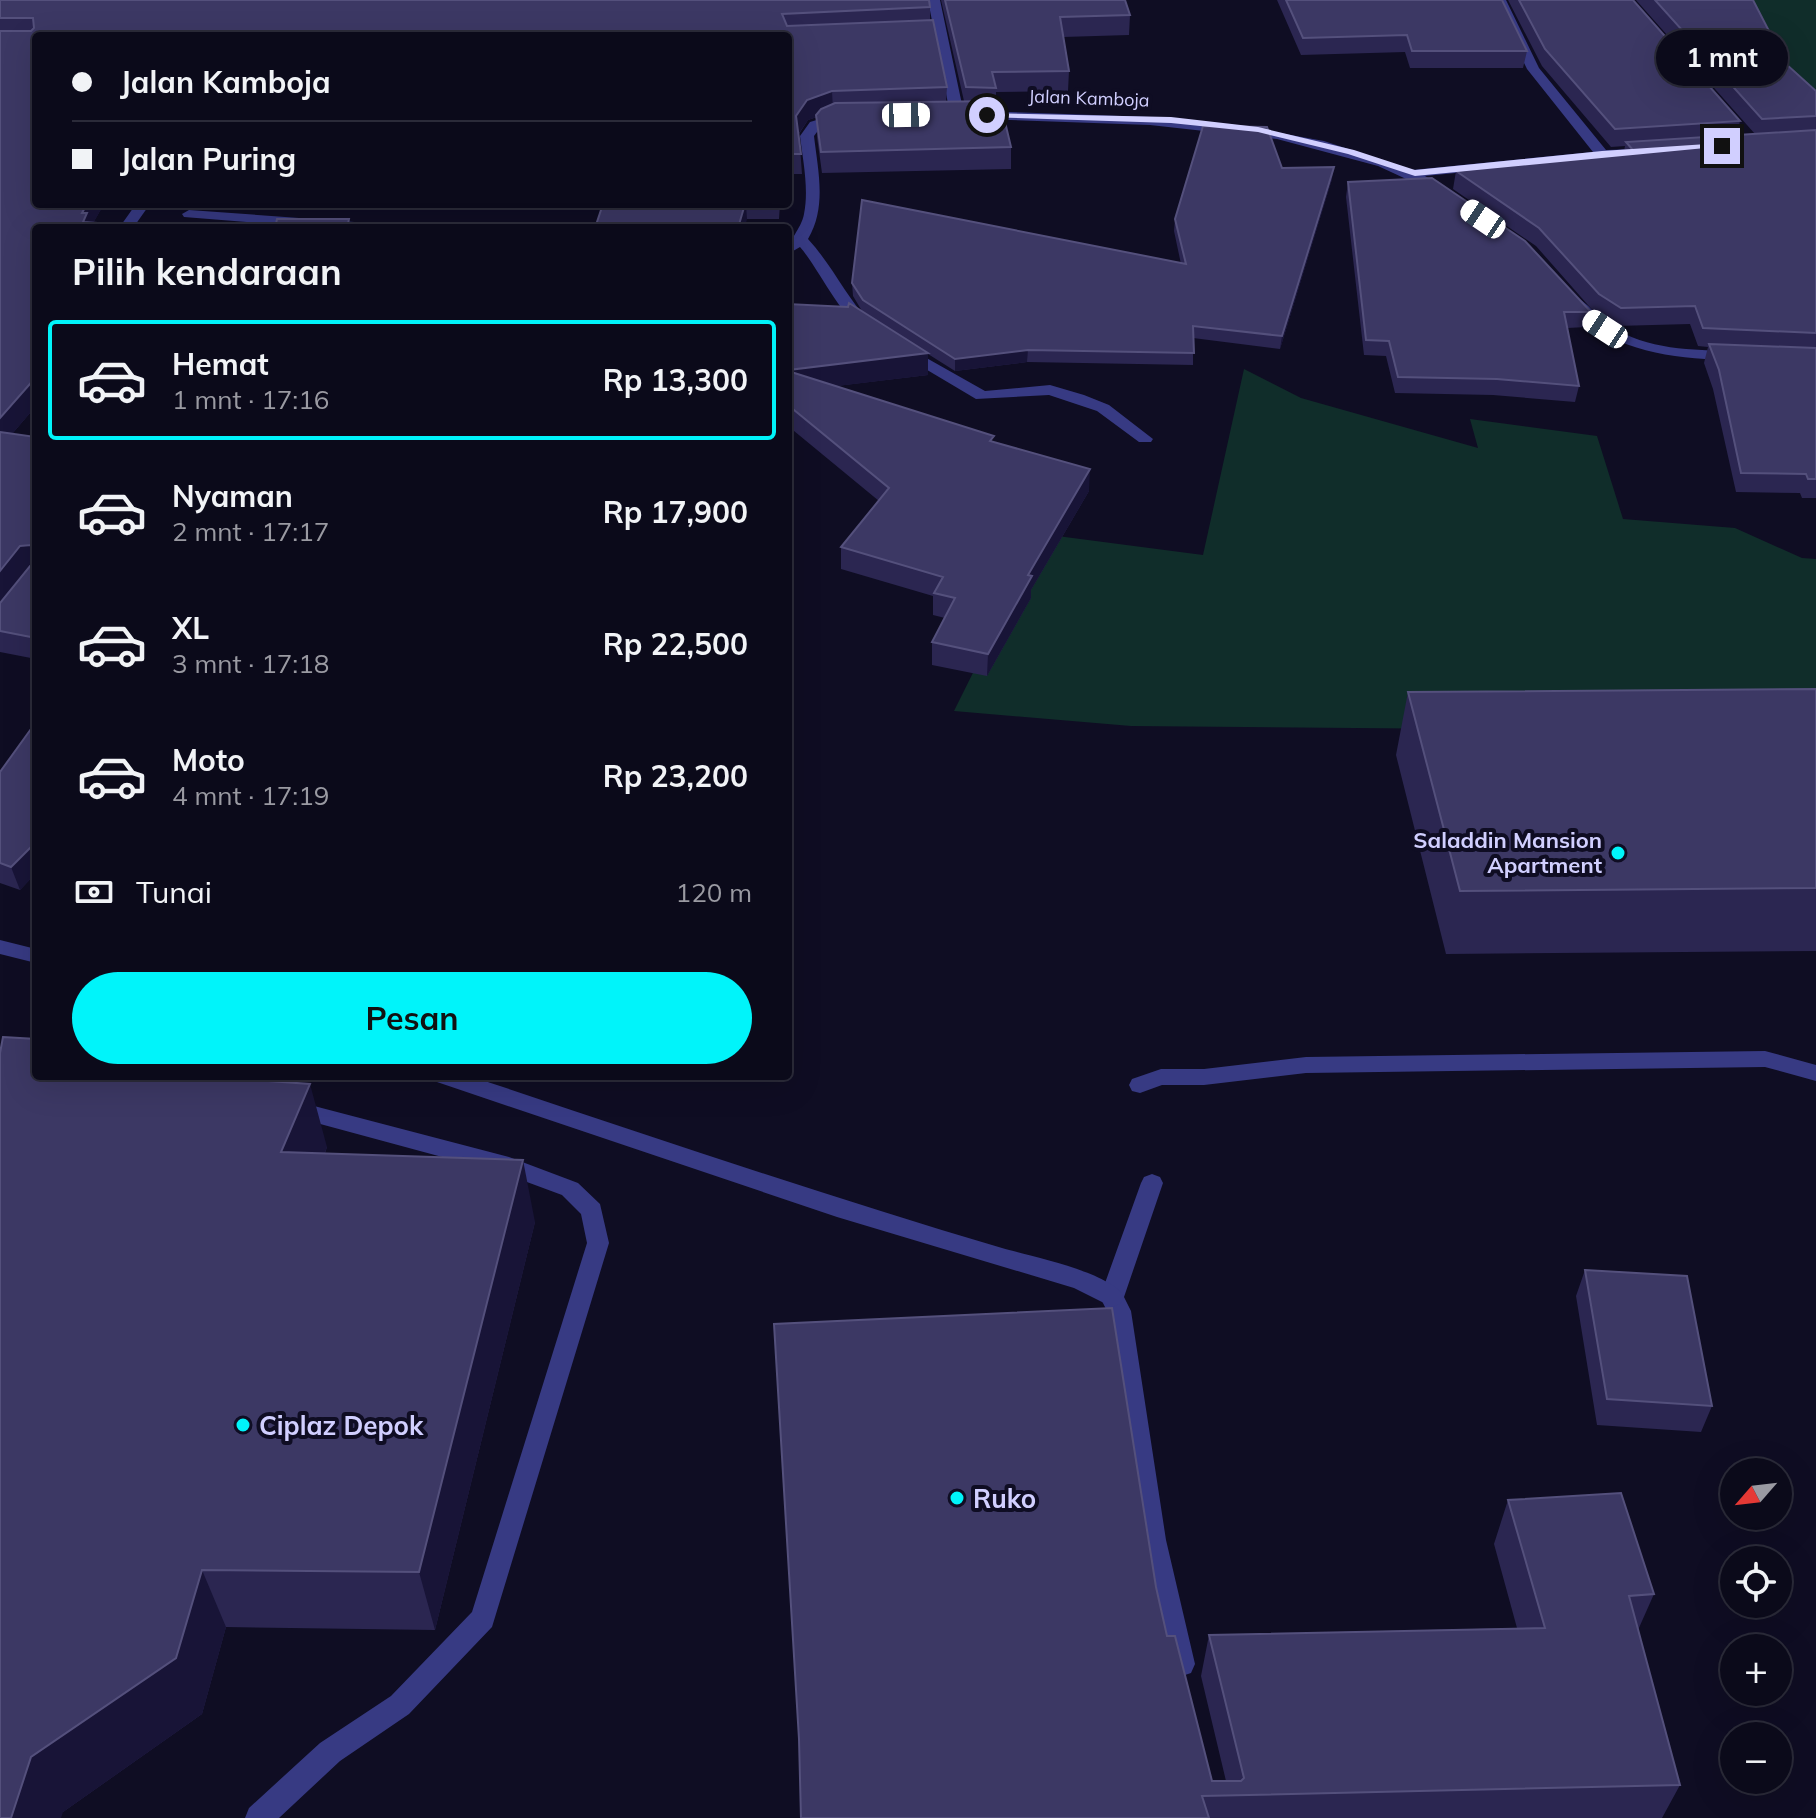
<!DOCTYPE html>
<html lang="id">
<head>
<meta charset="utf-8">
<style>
	body { margin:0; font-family:Mulish,sans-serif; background:#141323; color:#f1f3f6; height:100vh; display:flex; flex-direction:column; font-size:30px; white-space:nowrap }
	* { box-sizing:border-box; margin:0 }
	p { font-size:26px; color:#9a9aa2 }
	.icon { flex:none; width:44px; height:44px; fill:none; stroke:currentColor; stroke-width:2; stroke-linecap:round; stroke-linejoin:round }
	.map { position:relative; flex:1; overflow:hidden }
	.sheet { position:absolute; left:32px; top:224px; width:760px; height:856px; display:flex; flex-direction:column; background:#0b0a1a; border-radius:8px; box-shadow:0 8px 32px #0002,0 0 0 2px #2b2b39 }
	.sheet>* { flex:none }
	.banner { position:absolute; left:32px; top:32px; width:760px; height:176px; border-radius:8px; box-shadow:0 8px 32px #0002,0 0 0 2px #2b2b39; display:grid; align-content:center; height:176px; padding:0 40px; background:#0b0a1a }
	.needle { width:52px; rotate:242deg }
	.buttons { position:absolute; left:1720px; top:1458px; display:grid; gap:16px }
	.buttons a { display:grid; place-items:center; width:72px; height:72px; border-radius:50%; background:#0b0a1a; box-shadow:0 8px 32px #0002,0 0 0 2px #2b2b39; font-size:40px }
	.end { position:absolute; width:36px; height:36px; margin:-18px; border:10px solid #d1cfff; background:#111; box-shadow:0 0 0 4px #111 }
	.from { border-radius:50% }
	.bubble { position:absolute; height:56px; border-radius:28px; background:#0b0a1a; box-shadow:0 8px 32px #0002,0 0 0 2px #2b2b39; font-size:26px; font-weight:700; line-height:56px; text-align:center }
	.car { position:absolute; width:24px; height:48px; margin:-24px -12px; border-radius:10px; box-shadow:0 0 6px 2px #0007; background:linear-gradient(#fff 24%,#345 0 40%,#fff 0 76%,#345 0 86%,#fff 0) }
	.banner b { display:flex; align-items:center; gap:28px; height:76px; font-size:30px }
	.banner b+b { border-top:2px solid #2b2b39 }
	.banner i { width:20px; height:20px; background:#f1f3f6 }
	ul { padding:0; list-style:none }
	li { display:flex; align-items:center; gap:24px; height:120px; margin:0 16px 12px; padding:0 24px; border:4px solid transparent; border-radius:8px }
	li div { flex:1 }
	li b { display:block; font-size:30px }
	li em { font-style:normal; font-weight:700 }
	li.current { border-color:#00f4fa }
	li>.icon { width:72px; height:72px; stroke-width:1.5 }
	h2 { padding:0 40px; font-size:36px; line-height:96px }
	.pay { display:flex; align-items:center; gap:20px; height:88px; padding:0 40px; font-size:30px }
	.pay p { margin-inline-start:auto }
	.button { display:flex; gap:16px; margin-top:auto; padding:16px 40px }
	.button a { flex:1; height:92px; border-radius:48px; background:#00f4fa; color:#111; font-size:32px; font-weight:700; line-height:92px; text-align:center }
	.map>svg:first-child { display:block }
</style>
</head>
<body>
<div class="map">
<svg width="1816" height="1818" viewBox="0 0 1816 1818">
	<rect width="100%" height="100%" fill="#0f0d23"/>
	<path fill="#102d2a" d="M1739 0H1816V94L1790 76Z
		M1244 369 1301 398 1478 448 1470 419 1597 436 1623 519 1735 528 1802 558 1816 559V732L1131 726 954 711 1042 534 1203 555Z"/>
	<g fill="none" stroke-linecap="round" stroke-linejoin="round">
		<path fill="#373a83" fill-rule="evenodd" d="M1765 1051 1816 1065V1081L1765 1067 1306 1073 1204 1085H1162L1140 1093 1132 1091 1129 1085 1132 1079 1161 1069H1204L1306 1057Z
			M295 1101 509 1157 578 1183 600 1204 609 1243 492 1627 409 1714 340 1761 279 1818H245L249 1808 320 1743 391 1696 472 1612 587 1243 581 1214 562 1195 505 1174 287 1115 284 1109 287 1103Z
			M1152 1174 1160 1177 1163 1183 1124 1297 1131 1311 1166 1540 1195 1664 1191 1673 1182 1676 1173 1673 1169 1664 1140 1540 1107 1311 1100 1297 1141 1183 1144 1177Z"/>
		<path fill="#373a83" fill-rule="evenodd" d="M928 0H940L964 114 962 117 950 114Z
			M1494 0H1506L1539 68 1606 150 1635 149V155L1425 176 1448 189V195L1443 196 1378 166 1277 139 1150 125 980 119 973 115 980 111 1150 117 1235 125 1324 141 1412 170 1593 152 1527 69Z
			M840 113 847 117 845 120 820 128 814 136C818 171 827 207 808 239 832 265 847 298 871 324L863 329C844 322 817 266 800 247L788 254C788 239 801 230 804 214 809 189 803 161 800 136L810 122Z
			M136 204H150L133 228H119Z
			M189 210 382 224 389 228H323L184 217 182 214Z
			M1571 295C1585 299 1597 317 1611 326 1647 350 1692 350 1734 351L1742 356C1733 363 1717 360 1705 359 1651 356 1599 343 1564 299Z
			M907 347 985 391 1050 385 1084 395 1109 405 1153 439 1151 442H1139L1097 411 1049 395 976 399 902 355V349Z
			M0 940 36 949V963L0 954Z
			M434 1076H470C647 1135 823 1195 1002 1248 1029 1256 1111 1272 1124 1297L1120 1304 1112 1307 1074 1288 837 1217 437 1082Z"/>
	</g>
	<path fill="#2b2651" d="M0 0 930 7V20L947 87 946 102 964 101 941 0H1125L1130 15 1129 35 1063 37 1069 71 1068 91 996 92V101L1011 147V169L822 173 817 137V117L808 120 799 134 802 174H788V36H36V204H104L93 223 36 228V406L12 434 36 437V659L0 652Z
		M1277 0H1502L1527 51 1523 68H1410L1405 52 1301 55Z
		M1508 0H1633L1740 121 1737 135 1755 134 1636 0H1753L1786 64 1816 91V498H1802L1800 493 1736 492 1713 389 1704 363 1708 347 1698 346 1690 324 1616 326 1595 313 1536 246 1453 189 1456 171 1624 151 1625 146 1611 147 1542 66Z
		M1282 168 1332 179 1280 349 1193 338V365L1027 362 955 371 928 354V375L836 386 994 442 1089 491 1031 590V598L987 676 932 665V642L945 618 933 615V596L841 569V547L879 501 788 426V304L862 311 853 296 852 283 1181 264 1174 231 1175 219Z
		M1348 182 1591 312 1587 327 1567 328 1579 386 1575 402 1493 395 1395 393 1386 356 1364 355 1346 197Z
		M603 204H780L779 219H747Z
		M1816 689V951L1446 954 1396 755 1408 692Z
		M36 722V873L20 890 0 883V772Z
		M36 1076 327 1147 325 1153 535 1222 435 1630 226 1627 202 1714 63 1812Z
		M1585 1270 1712 1406 1701 1432 1597 1425 1576 1296Z
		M1508 1500 1654 1594 1638 1630 1680 1785 1662 1818H801L1156 1587 1167 1636 1212 1781H1226L1201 1676 1209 1635 1517 1628 1494 1544Z"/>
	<path fill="#181437" d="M832 91 833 111 808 120 797 136 796 116 807 100Z
		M1334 167 1332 179 1280 349 1282 336Z
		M87 204H104L91 227 85 228 82 213Z
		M745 204H746L747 219 745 228H738Z
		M1028 350 1027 362 955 371V359Z
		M928 353V375L788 392V370Z
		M36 377V406L0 448V418Z
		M1090 469 1089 491 1031 590V598L987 676 988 654 1028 575Z
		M31 545 36 561 0 603V571L20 546Z
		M36 842V873L20 890 11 867Z
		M310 1084 327 1147 300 1214 281 1152Z
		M523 1160 535 1222 435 1630 419 1572Z
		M202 1570 226 1627 202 1714 63 1812 61 1818H11L31 1757Z"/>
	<path fill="#3c3864" stroke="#54507c" stroke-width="2" d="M0 0H929L930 7 782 14 787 26 933 20 947 87 832 91 807 100 796 116 801 154H788V36H36V204H87L82 213H87L83 222 171 228H36V377L0 418V31H31L34 28 33 18H0Z
		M945 0H1125L1130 15 1060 17 1069 71 992 72 996 88 966 87Z
		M1286 0H1502L1527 51H1412L1407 35 1303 38Z
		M1519 0H1633L1740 121 1615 129 1545 49Z
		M1655 0H1753L1786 64 1816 91V116L1762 119Z
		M1000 101 1011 147 821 152 816 115 821 109 835 103Z
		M1203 126 1267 127 1282 168 1334 167 1282 336 1193 326 1194 353 1028 350 955 359 863 300 852 283 862 200 1186 264 1175 219Z
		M1816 130V333L1703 328 1695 306 1621 308 1599 294 1539 228 1456 171 1633 150 1626 142Z
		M1432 178 1525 241 1591 312H1564L1579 386 1497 379 1398 377 1389 341 1366 340 1348 182Z
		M603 204H745L738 228H595Z
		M277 219H349L347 228H275Z
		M849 303 928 353 788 370V304L848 307Z
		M1709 344 1816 348V479H1808L1806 474 1741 473 1719 370Z
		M788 371 994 436 990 441 1090 469 1028 575 1032 576 988 654 932 642 955 598 934 593 943 577 841 547 889 488 788 405Z
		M0 432 36 437V638L0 631V603L31 565V545L20 546 0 571Z
		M1816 689V888L1460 891 1408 692Z
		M36 722V842L11 867 0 863V772Z
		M3 1037 36 1039V1076H195L310 1084 281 1152 523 1160 419 1572 202 1570 176 1658 31 1757 11 1818H0V1053Z
		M1585 1270 1687 1276 1712 1406 1607 1399Z
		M1112 1308 1156 1587 1167 1636H1175L1212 1781H1241L1244 1778 1209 1635 1545 1628 1508 1500 1621 1493 1654 1594 1629 1596 1680 1785 1202 1796 1209 1818H801L799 1739 774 1324Z"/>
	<path fill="#d1cfff" d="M987 113 1171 117 1258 127 1354 150 1415 170 1602 151 1722 143 1726 146 1415 176 1348 154 1258 132 1171 123 984 117Z"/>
	<g fill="#00f4fa" stroke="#0f0d23" stroke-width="3">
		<circle cx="1618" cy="853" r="8"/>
		<circle cx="243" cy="1425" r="8"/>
		<circle cx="957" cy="1498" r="8"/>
	</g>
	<g text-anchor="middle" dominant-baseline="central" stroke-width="8" stroke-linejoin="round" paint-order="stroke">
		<g font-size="18" fill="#d1cfff" stroke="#0f0d23">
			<text transform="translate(1089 98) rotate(2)">Jalan Kamboja</text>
		</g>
		<g font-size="22" font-weight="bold" fill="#d1cfff" stroke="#0f0d23" text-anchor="end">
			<text x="1602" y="840">Saladdin Mansion<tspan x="1602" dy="25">Apartment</tspan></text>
		</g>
		<g font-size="26" font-weight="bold" fill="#d1cfff" stroke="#0f0d23" text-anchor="start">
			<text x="259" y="1425">Ciplaz Depok</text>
			<text x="973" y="1498">Ruko</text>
		</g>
	</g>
</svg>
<div class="buttons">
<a><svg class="needle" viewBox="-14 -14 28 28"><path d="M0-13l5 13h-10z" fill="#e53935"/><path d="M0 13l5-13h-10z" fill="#9a9aa2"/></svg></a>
<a><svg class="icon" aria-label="locate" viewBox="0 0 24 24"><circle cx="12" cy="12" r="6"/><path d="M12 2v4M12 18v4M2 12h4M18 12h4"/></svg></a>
<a>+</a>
<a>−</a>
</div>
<i class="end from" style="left:987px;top:115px"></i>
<i class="end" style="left:1722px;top:146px"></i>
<div class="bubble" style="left:1656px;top:30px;width:132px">1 mnt</div>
<i class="car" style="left:906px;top:115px;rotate:89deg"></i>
<i class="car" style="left:1483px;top:219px;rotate:304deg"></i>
<i class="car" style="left:1605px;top:329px;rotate:303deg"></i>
<div class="banner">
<b><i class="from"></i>Jalan Kamboja</b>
<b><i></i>Jalan Puring</b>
</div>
<section class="sheet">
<h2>Pilih kendaraan</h2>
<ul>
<li class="current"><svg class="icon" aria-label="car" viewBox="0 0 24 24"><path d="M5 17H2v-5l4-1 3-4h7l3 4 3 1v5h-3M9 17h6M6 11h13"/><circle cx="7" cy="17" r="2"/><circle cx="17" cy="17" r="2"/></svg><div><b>Hemat</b><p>1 mnt · 17:16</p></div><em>Rp 13,300</em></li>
<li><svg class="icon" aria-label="car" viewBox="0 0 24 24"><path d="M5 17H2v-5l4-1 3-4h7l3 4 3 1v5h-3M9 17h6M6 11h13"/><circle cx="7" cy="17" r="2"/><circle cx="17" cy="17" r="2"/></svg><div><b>Nyaman</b><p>2 mnt · 17:17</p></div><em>Rp 17,900</em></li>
<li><svg class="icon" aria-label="car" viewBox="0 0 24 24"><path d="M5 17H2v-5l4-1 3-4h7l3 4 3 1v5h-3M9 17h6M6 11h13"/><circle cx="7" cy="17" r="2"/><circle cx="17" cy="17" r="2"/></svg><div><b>XL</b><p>3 mnt · 17:18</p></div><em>Rp 22,500</em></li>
<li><svg class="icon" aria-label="car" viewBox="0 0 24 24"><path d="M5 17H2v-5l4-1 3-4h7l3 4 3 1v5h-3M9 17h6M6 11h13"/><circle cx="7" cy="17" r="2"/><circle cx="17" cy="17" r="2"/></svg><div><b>Moto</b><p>4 mnt · 17:19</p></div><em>Rp 23,200</em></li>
</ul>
<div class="pay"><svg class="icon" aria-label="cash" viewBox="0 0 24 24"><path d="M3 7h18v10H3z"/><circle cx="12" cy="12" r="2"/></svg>Tunai<p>120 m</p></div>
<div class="button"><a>Pesan</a></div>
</section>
</div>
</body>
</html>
